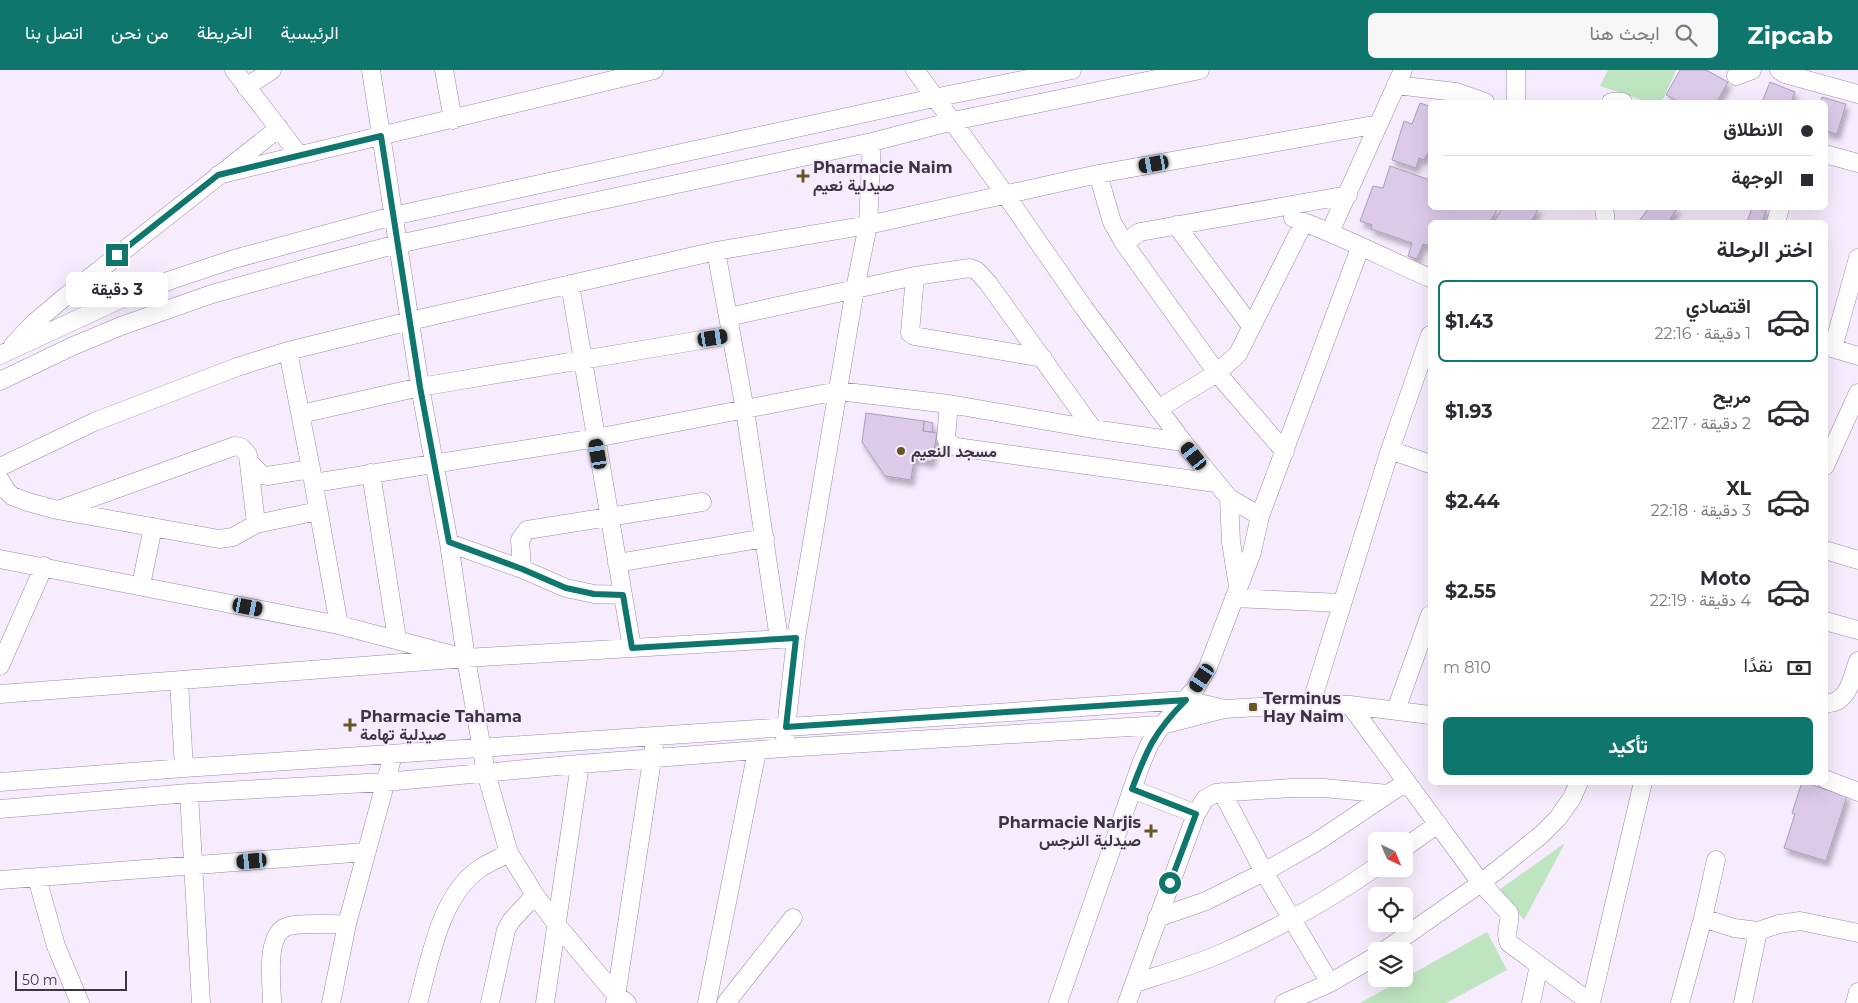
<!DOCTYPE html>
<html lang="ar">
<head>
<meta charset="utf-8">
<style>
	body { margin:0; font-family:Montserrat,Vazirmatn,sans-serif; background:#f7f7f7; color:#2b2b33; direction:rtl; height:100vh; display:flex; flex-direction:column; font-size:19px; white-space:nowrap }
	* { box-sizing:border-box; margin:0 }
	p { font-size:16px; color:#7c7c81 }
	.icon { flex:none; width:28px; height:28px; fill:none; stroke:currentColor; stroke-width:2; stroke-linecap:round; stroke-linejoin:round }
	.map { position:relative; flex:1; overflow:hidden; direction:ltr }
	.panel { position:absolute; left:1428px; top:150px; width:400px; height:565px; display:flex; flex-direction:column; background:#fff; border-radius:8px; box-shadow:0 5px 20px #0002; direction:rtl }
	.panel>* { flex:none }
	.banner { position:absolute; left:1428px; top:30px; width:400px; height:110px; border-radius:8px; box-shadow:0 5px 20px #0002; direction:rtl; display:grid; align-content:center; height:110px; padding:0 15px; background:#fff }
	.needle { width:32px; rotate:136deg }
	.fabs { position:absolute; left:1368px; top:762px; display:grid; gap:10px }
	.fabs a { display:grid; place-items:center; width:45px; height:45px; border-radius:8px; background:#fff; box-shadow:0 5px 20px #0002; font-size:25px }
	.scale { position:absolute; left:15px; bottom:12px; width:112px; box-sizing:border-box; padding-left:5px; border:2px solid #3c3541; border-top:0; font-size:14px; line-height:18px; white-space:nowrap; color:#3c3541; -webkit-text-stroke:4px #f7ebfe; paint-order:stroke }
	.end { position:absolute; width:22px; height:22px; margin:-11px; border:6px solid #0f766e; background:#fff; box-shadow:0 0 0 2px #fff }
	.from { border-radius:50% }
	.bubble { position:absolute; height:35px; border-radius:8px; background:#fff; box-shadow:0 5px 20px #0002; font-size:16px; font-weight:700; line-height:35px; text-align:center; direction:rtl }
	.car { position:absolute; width:15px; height:30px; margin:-15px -8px; border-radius:6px; box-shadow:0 0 4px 1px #0007; background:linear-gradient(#222 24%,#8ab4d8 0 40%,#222 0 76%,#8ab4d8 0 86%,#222 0) }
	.banner b { display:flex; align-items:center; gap:18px; height:48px; font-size:19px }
	.banner b+b { border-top:1px solid #e1e1e2 }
	.banner i { width:12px; height:12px; background:#2b2b33 }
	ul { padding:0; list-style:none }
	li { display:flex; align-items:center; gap:15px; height:82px; margin:0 10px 8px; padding:0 5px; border:2px solid transparent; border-radius:8px }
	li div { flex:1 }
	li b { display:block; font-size:19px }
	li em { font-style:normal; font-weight:700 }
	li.current { border-color:#0f766e }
	li>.icon { width:45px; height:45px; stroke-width:1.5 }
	h2 { padding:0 15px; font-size:22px; line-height:60px }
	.pay { display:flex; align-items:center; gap:12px; height:55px; padding:0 15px; font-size:19px }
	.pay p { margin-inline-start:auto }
	.cta { display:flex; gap:10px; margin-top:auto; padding:10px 15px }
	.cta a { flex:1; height:58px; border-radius:8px; background:#0f766e; color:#fff; font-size:20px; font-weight:700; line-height:58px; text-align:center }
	header { display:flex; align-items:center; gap:30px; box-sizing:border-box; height:70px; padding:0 25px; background:#0f766e; color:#fff }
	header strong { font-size:24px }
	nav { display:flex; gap:28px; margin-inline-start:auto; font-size:18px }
	.search { width:350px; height:45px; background:#f7f7f7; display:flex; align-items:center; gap:12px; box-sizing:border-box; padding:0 18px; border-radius:8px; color:#7c7c81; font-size:19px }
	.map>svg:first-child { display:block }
</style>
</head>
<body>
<header>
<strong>Zipcab</strong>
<div class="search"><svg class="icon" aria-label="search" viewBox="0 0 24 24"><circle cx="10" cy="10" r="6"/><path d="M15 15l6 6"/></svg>ابحث هنا</div>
<nav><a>الرئيسية</a><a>الخريطة</a><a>من نحن</a><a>اتصل بنا</a></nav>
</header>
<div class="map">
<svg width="1858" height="933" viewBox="0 0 1858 933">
	<defs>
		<filter id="shadow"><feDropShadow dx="3" dy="5.5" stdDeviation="2.5" flood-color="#0004"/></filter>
	</defs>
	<rect width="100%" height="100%" fill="#f7ebfe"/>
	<path fill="#bfe5c0" d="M1608 0H1676L1662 32H1648L1600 16Z
		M1565 773 1524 850 1499 820Z
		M1487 862 1507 900 1446 933H1360Z"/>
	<path fill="#dccae9" stroke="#ad9bb9" filter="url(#shadow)" d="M1680 0H1706L1728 12 1717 32H1680L1666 25Z
		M1770 12 1795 22 1791 32H1762Z
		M1822 27 1846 34 1837 64 1825 61V32H1820Z
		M1420 33 1429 36 1430 35V84L1428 83 1424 90 1419 88 1416 98 1392 90 1404 51 1412 54Z
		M1390 96 1430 110V138H1498L1490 152H1430V176L1423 174 1417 189 1408 186 1412 173 1371 159 1372 155 1360 151 1373 116 1383 118Z
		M1502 138H1539L1531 152H1494Z
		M1649 138H1678L1668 152H1638Z
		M1752 138H1767L1762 152H1747Z
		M866 343 924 351 923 361 937 363 932 392 914 389 911 410 885 406 862 372Z
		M924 351 933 353 932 362 923 361Z
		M1802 712 1847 726 1826 791 1784 778 1795 744 1792 743Z"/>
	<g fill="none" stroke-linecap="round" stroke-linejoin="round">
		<g stroke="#9c8ba8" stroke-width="19">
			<path id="minor" d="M234 0 299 85
				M371 0 420 317 449 473 466 588 486 703 509 783 535 825 557 855 616 925 627 933
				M444 0 453 50
				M915 0 1005 124 1084 238 1183 372 1229 428 1260 446
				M1779 0 1785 4 1858 24
				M1736 6 1752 0
				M1396 15 1456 22 1485 32
				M246 17 272 0
				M1516 32V0
				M1611 32H1623
				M1825 84 1858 93
				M1098 104 1112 152 1124 173 1217 303 1285 382
				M218 105 654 0
				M1604 138 1606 152
				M1293 148C1340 165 1384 188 1430 208
				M1776 152 1780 138
				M1176 155 1251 256
				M1330 162 1403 0
				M1124 173 1140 162 1348 125
				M716 181 745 340 779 569
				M915 206 910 263 914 266 1043 288
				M570 214 632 578
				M728 247 915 206 970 198 977 201 988 213 1093 359
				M13 275 34 253 60 231 279 58
				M1825 276 1858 286
				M1833 278 1858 188
				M288 281 311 399 339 555
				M0 285 123 228 171 210 234 189 393 146 934 28 1072 0
				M0 311 73 276 121 256 212 224 317 195 398 174 872 72 953 51 1200 0
				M949 334 946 368 948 373 956 377 1216 413
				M1158 339 1217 303 1238 284 1304 152
				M301 344 420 317 731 265
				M1390 380 1430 394
				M249 392 262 405 267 406 311 399
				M1825 396 1858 323
				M0 397 94 352 237 297 288 281 410 251 716 181 868 155 1098 104 1379 54
				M371 403 397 569
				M0 410 6 420 12 426 28 432 57 440 219 469 233 467 256 454 318 441
				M314 413 596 368 838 321 949 334 1093 359 1183 372
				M1229 428 1231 472 1238 516
				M58 440 235 376 241 377 248 385 256 454
				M449 473 522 499 566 518 594 524 623 525
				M1825 480 1858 490
				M0 489 339 555 453 585
				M617 493 765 468
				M522 499 520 470 527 460 702 432
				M141 515 153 457
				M1234 528 1342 533
				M1825 551 1858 560
				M0 596 44 496
				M179 611 184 698
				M0 624 466 588 796 568
				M1825 633C1848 635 1852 608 1858 591
				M1311 634 1390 380 1430 265
				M1350 635 1481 813 1509 843C1511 854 1504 862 1509 873L1591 933
				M1396 640 1430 545
				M785 668 796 568 855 219 868 155 872 72
				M1825 709 1858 722
				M0 712 184 698 1186 630 1221 638
				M1132 719 1196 744 1205 729 1216 723 1291 718H1324L1388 724 1407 712
				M1222 722 1264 802 1330 913
				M189 723 201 933
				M0 739 189 723 385 712 580 694 783 678 1162 655 1224 639 1311 634 1350 635 1430 645
				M1404 778 1438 754
				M37 808 56 876 80 933
				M0 810 366 782
				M1157 848 1206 831 1264 802 1315 773 1388 724
				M1703 848 1734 858 1758 861 1779 854 1800 851 1858 863
				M1384 881 1481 813 1541 765 1558 748 1572 728 1579 712
				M1135 913C1166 903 1199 894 1229 880 1280 857 1330 829 1376 797
				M272 933C272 913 264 862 289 856 304 852 331 855 347 854
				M331 933 347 854 393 685
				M418 933C430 890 440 826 479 799 488 793 499 788 509 783
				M490 933 506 860 511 851 535 825
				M545 933 580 694
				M615 933 654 677
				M707 933 757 681
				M726 933 793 848
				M1058 933 1141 694 1150 673 1162 655 1195 619 1208 597 1252 482 1260 446 1360 178
				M1127 933 1196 744
				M1284 933 1330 913 1376 886
				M1531 933 1539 895
				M1591 933 1643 712
				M1680 933 1703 848 1716 790
				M1743 933 1758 861
				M1855 933 1858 922"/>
		</g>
		<use href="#minor" stroke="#fff" stroke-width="18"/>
	</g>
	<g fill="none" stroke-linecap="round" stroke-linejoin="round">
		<path stroke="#0f766e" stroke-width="6" d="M117 185 218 105 381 66 420 317 449 472 522 499 566 518 594 524 623 525 632 578 796 568 786 657 1186 630C1155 661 1147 679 1132 719L1196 744 1170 813"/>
	</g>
	<g fill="#675624" stroke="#f7ebfe" stroke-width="2">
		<path d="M800.5 98.5h5v5h5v5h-5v5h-5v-5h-5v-5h5z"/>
		<circle cx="901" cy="381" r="5"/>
		<rect x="1248" y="632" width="10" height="10" rx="2.5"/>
		<path d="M347.5 647.5h5v5h5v5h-5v5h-5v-5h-5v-5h5z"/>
		<path d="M1148.5 753.5h5v5h5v5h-5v5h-5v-5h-5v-5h5z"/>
	</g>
	<g text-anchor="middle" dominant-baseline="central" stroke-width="4" stroke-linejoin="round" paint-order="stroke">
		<g font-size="16" font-weight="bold" fill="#3c3541" stroke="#f7ebfe" text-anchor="start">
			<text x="813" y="97">Pharmacie Naim<tspan x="813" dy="18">صيدلية نعيم</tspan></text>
			<text x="911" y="381">مسجد النعيم</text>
			<text x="1263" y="628">Terminus<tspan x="1263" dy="18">Hay Naim</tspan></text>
			<text x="360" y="646">Pharmacie Tahama<tspan x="360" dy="18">صيدلية تهامة</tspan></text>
			<text x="1141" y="752" text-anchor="end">Pharmacie Narjis<tspan x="1141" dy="18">صيدلية النرجس</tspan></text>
		</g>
	</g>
</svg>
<div class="fabs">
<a><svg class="needle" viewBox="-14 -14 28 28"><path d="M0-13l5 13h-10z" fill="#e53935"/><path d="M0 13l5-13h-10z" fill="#7c7c81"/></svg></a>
<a><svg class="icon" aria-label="locate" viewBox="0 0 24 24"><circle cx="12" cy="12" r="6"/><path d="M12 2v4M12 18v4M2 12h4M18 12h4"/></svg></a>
<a><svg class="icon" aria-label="layers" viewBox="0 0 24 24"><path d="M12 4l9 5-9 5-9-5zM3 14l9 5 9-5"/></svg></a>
</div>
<div class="scale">50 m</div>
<i class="end from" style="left:1170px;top:813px"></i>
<i class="end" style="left:117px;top:185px"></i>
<div class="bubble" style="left:66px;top:202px;width:102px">3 دقيقة</div>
<i class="car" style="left:1154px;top:94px;rotate:260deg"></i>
<i class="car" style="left:713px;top:268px;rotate:81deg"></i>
<i class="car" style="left:598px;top:384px;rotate:350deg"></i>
<i class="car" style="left:1194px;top:386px;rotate:321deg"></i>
<i class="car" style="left:248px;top:537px;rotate:101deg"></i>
<i class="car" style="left:1202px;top:608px;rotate:214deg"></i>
<i class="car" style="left:252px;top:791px;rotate:265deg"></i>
<div class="banner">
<b><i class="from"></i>الانطلاق</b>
<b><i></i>الوجهة</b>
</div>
<section class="panel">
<h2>اختر الرحلة</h2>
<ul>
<li class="current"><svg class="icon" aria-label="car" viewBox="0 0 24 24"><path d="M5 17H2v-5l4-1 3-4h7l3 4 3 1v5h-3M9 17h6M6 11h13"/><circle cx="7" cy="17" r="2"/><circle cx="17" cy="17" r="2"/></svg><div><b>اقتصادي</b><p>1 دقيقة · 22:16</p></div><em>$1.43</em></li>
<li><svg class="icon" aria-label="car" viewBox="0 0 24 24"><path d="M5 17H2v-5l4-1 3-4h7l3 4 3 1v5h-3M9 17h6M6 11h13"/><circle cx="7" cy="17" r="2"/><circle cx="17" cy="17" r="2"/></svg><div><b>مريح</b><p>2 دقيقة · 22:17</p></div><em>$1.93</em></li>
<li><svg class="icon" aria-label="car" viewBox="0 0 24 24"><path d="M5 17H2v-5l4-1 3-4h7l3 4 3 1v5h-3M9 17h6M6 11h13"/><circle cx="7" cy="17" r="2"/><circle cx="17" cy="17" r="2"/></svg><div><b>XL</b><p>3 دقيقة · 22:18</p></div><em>$2.44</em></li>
<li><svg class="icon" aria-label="car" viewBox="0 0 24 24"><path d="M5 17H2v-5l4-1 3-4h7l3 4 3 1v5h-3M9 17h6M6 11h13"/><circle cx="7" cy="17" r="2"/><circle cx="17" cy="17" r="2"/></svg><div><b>Moto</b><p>4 دقيقة · 22:19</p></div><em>$2.55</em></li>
</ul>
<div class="pay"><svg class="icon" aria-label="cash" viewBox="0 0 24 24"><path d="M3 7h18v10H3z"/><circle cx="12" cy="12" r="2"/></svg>نقدًا<p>810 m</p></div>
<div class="cta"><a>تأكيد</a></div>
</section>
</div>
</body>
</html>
